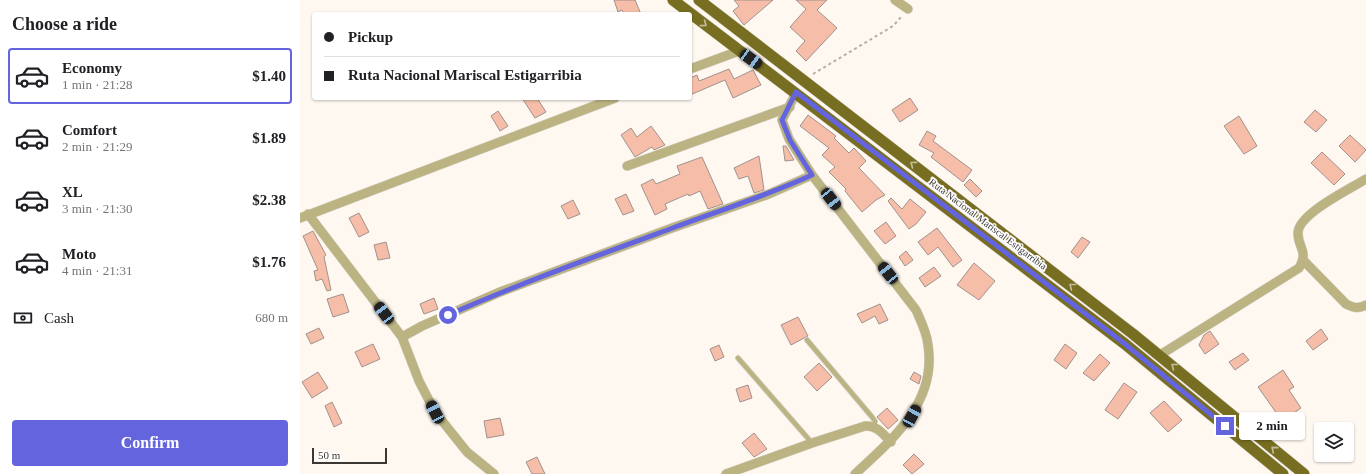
<!DOCTYPE html>
<html lang="en">
<head>
<meta charset="utf-8">
<style>
	body { margin:0; font-family:"Times New Roman",serif; background:#f2f2f2; color:#202124; height:100vh; display:flex; flex-direction:column; font-size:15px; white-space:nowrap }
	* { box-sizing:border-box; margin:0 }
	p { font-size:13px; color:#757577 }
	.icon { flex:none; width:22px; height:22px; fill:none; stroke:currentColor; stroke-width:2; stroke-linecap:round; stroke-linejoin:round }
	.map { position:relative; flex:1; overflow:hidden }
	.panel { display:flex; flex-direction:column; background:#fff; width:300px }
	.panel>* { flex:none }
	.guide { position:absolute; left:12px; top:12px; width:380px; height:88px; border-radius:4px; box-shadow:0 1px 3px #0004; display:grid; align-content:center; height:88px; padding:0 12px; background:#fff }
	.fabs { position:absolute; left:1014px; top:422px; display:grid; gap:8px }
	.fabs a { display:grid; place-items:center; width:40px; height:40px; border-radius:4px; background:#fff; box-shadow:0 1px 3px #0004; font-size:20px }
	.scale { position:absolute; left:12px; bottom:10px; width:75px; box-sizing:border-box; padding-left:4px; border:2px solid #3b3733; border-top:0; font-size:11px; line-height:14px; white-space:nowrap; color:#3b3733; -webkit-text-stroke:3px #fff; paint-order:stroke }
	.end { position:absolute; width:18px; height:18px; margin:-9px; border:5px solid #6465de; background:#fff; box-shadow:0 0 0 2px #fff }
	.from { border-radius:50% }
	.bubble { position:absolute; height:28px; border-radius:4px; background:#fff; box-shadow:0 1px 3px #0004; font-size:13px; font-weight:700; line-height:28px; text-align:center }
	.car { position:absolute; width:12px; height:24px; margin:-12px -6px; border-radius:5px; box-shadow:0 0 3px 1px #0007; background:linear-gradient(#222 24%,#8ab4d8 0 40%,#222 0 76%,#8ab4d8 0 86%,#222 0) }
	.guide b { display:flex; align-items:center; gap:14px; height:38px; font-size:15px }
	.guide b+b { border-top:1px solid #e0e0e0 }
	.guide i { width:10px; height:10px; background:#202124 }
	ul { padding:0; list-style:none }
	li { display:flex; align-items:center; gap:12px; height:56px; margin:0 8px 6px; padding:0 4px; border:2px solid transparent; border-radius:4px }
	li div { flex:1 }
	li b { display:block; font-size:15px }
	li em { font-style:normal; font-weight:700 }
	li.selected { border-color:#6465de }
	li>.icon { width:36px; height:36px; stroke-width:1.5 }
	h2 { padding:0 12px; font-size:18px; line-height:48px }
	.pay { display:flex; align-items:center; gap:10px; height:44px; padding:0 12px; font-size:15px }
	.pay p { margin-inline-start:auto }
	.button { display:flex; gap:8px; margin-top:auto; padding:8px 12px }
	.button a { flex:1; height:46px; border-radius:4px; background:#6465de; color:#fff; font-size:16px; font-weight:700; line-height:46px; text-align:center }
	main { display:flex; flex:1; min-height:0 }
	.map>svg:first-child { display:block }
</style>
</head>
<body>
<main>
<section class="panel">
<h2>Choose a ride</h2>
<ul>
<li class="selected"><svg class="icon" aria-label="car" viewBox="0 0 24 24"><path d="M5 17H2v-5l4-1 3-4h7l3 4 3 1v5h-3M9 17h6M6 11h13"/><circle cx="7" cy="17" r="2"/><circle cx="17" cy="17" r="2"/></svg><div><b>Economy</b><p>1 min · 21:28</p></div><em>$1.40</em></li>
<li><svg class="icon" aria-label="car" viewBox="0 0 24 24"><path d="M5 17H2v-5l4-1 3-4h7l3 4 3 1v5h-3M9 17h6M6 11h13"/><circle cx="7" cy="17" r="2"/><circle cx="17" cy="17" r="2"/></svg><div><b>Comfort</b><p>2 min · 21:29</p></div><em>$1.89</em></li>
<li><svg class="icon" aria-label="car" viewBox="0 0 24 24"><path d="M5 17H2v-5l4-1 3-4h7l3 4 3 1v5h-3M9 17h6M6 11h13"/><circle cx="7" cy="17" r="2"/><circle cx="17" cy="17" r="2"/></svg><div><b>XL</b><p>3 min · 21:30</p></div><em>$2.38</em></li>
<li><svg class="icon" aria-label="car" viewBox="0 0 24 24"><path d="M5 17H2v-5l4-1 3-4h7l3 4 3 1v5h-3M9 17h6M6 11h13"/><circle cx="7" cy="17" r="2"/><circle cx="17" cy="17" r="2"/></svg><div><b>Moto</b><p>4 min · 21:31</p></div><em>$1.76</em></li>
</ul>
<div class="pay"><svg class="icon" aria-label="cash" viewBox="0 0 24 24"><path d="M3 7h18v10H3z"/><circle cx="12" cy="12" r="2"/></svg>Cash<p>680 m</p></div>
<div class="button"><a>Confirm</a></div>
</section>
<div class="map">
<svg width="1066" height="474" viewBox="0 0 1066 474">
	<rect width="100%" height="100%" fill="#fef8f1"/>
	<path fill="#f6bda9" stroke="#a0928d" d="M314 0H335L341 14H324L322 10 318 12Z
		M434 0H473L444 25 433 11 439 6Z
		M496 0H527L517 10 537 28 506 61 496 51 505 41 490 27 506 9Z
		M429 69 434 79 453 70 461 85 433 98 425 80 390 95V78L397 75 399 81Z
		M222 98H237L246 112 235 118Z
		M610 98 618 110 600 122 592 110Z
		M1015 110 1027 120 1016 132 1004 122Z
		M198 111 208 126 200 131 191 116Z
		M508 115 536 136 534 138 549 153 554 148 566 161 559 168 585 195 576 200 562 212 545 191 546 189 529 172 535 167 522 155 529 148 500 126Z
		M939 116 957 146 944 154 924 126Z
		M351 126 365 145 354 150 352 147 335 157 321 135 331 128 337 137Z
		M627 131 636 136 633 141 672 170 663 182 631 157 634 153 619 145Z
		M1050 135 1066 150 1055 162 1039 146Z
		M483 146H486L494 160 485 161Z
		M1022 152 1045 174 1034 185 1011 163Z
		M459 156 464 190 454 193 448 176 439 179 434 168Z
		M402 157 423 204 408 209 400 191 389 196 388 194 365 204 367 209 355 215 341 185 353 179 356 184 380 174 377 166Z
		M670 179 682 191 676 197 664 185Z
		M326 194 334 211 323 215 315 199Z
		M591 198 602 209 610 199 626 212 616 224 609 229 588 201Z
		M273 200 280 214 268 219 261 206Z
		M59 213 69 232 59 237 49 218Z
		M586 222 596 236 585 244 574 231Z
		M637 228 662 260 653 267 638 247 628 255 618 242Z
		M13 231 26 255 24 257 31 290 27 291 22 279 16 281 14 271 18 270 3 236Z
		M782 237 790 242 778 258 771 252Z
		M86 242 90 258 78 260 74 245Z
		M606 251 613 260 605 266 599 257Z
		M674 263 695 281 679 300 657 285Z
		M634 267 641 276 625 287 619 278Z
		M43 294 49 312 33 317 27 299Z
		M134 298 138 309 124 314 120 304Z
		M580 304 588 320 579 324 575 316 562 323 557 314Z
		M498 317 508 336 491 345 481 325Z
		M19 328 24 338 11 344 6 334Z
		M1021 329 1028 339 1013 350 1006 341Z
		M910 331 919 344 905 354 899 345 904 335Z
		M73 344 80 359 62 367 55 352Z
		M765 344 777 353 766 369 754 360Z
		M419 345 424 357 415 361 410 349Z
		M943 353 949 360 935 370 929 362Z
		M800 354 810 363 794 381 783 373Z
		M519 363 532 377 517 391 504 377Z
		M983 370 994 387 989 390 1001 408 982 421 958 387Z
		M18 372 28 388 12 398 2 382Z
		M614 372 621 376 619 384 610 379Z
		M824 383 837 392 818 419 805 410Z
		M448 385 452 398 440 402 436 389Z
		M864 401 882 420 868 432 850 413Z
		M32 402 42 423 34 427 25 406Z
		M587 408 598 420 588 429 577 417Z
		M200 418 204 435 187 438 184 421Z
		M454 433 467 449 454 457 442 443Z
		M614 454 624 464 612 474 603 465Z
		M237 457 245 474H232L226 462Z"/>
	<g fill="none" stroke-linecap="round" stroke-linejoin="round">
		<g stroke="#dbd5cf" stroke-width="6">
			<path id="service" d="M507 340 572 417 575 421 574 427
				M438 358 512 443"/>
		</g>
		<g stroke="#dbd5cf" stroke-width="10">
			<path id="minor" d="M595 0 608 9
				M390 69 439 51
				M496 93 482 120 489 139 512 175 616 310C621 321 627 333 628 345 637 402 593 439 555 474
				M327 166 490 107
				M8 214 102 337 119 381 135 412 167 452 194 474
				M0 218 315 98
				M1003 260 1046 304C1054 308 1058 309 1066 305
				M102 337 122 326 200 292 372 228 469 194 512 175
				M860 355 999 268C1009 250 998 249 998 233 998 214 1050 189 1066 179
				M426 474 512 443 565 426C577 425 583 434 591 442"/>
		</g>
		<g stroke="#dbd5cf" stroke-width="12">
			<path id="trunk" d="M373 0 825 344 983 474
				M399 0 833 334 1004 474"/>
		</g>
		<path stroke="#b4afa9" stroke-width="2" stroke-dasharray="3 3" stroke-linecap="butt" d="M513 74 593 26 602 16"/>
		<use href="#service" stroke="#bbb482" stroke-width="4.5"/>
		<use href="#minor" stroke="#bbb482" stroke-width="9"/>
		<use href="#trunk" stroke="#786e22" stroke-width="11"/>
	</g>
	<defs><path id="oneway-chevron" d="M-2-3.5L2.5 0L-2 3.5" fill="none" stroke-width="1.6" stroke-linecap="round" stroke-linejoin="round"/></defs>
	<g stroke="#c2be9c">
		<use href="#oneway-chevron" transform="translate(404 24) rotate(37)"/>
		<use href="#oneway-chevron" transform="translate(613 164) rotate(-143)"/>
		<use href="#oneway-chevron" transform="translate(772 286) rotate(-142)"/>
		<use href="#oneway-chevron" transform="translate(874 366) rotate(-142)"/>
		<use href="#oneway-chevron" transform="translate(974 449) rotate(-140)"/>
	</g>
	<g fill="none" stroke-linecap="round" stroke-linejoin="round">
		<path stroke="#6465de" stroke-width="5" d="M148 315C221 283 296 256 370 229 418 211 466 196 512 175L490 140 482 120 496 92 825 344 925 426"/>
	</g>
	<g text-anchor="middle" dominant-baseline="central" stroke-width="3.5" stroke-linejoin="round" paint-order="stroke">
		<g font-size="10" fill="#3b3733" stroke="#fff">
			<text transform="translate(688 224) rotate(37)">Ruta Nacional Mariscal Estigarribia</text>
		</g>
	</g>
</svg>
<div class="fabs">
<a><svg class="icon" aria-label="layers" viewBox="0 0 24 24"><path d="M12 4l9 5-9 5-9-5zM3 14l9 5 9-5"/></svg></a>
</div>
<div class="scale">50 m</div>
<i class="end from" style="left:148px;top:315px"></i>
<i class="end" style="left:925px;top:426px"></i>
<div class="bubble" style="left:939px;top:412px;width:66px">2 min</div>
<i class="car" style="left:451px;top:59px;rotate:126deg"></i>
<i class="car" style="left:531px;top:199px;rotate:142deg"></i>
<i class="car" style="left:588px;top:273px;rotate:322deg"></i>
<i class="car" style="left:84px;top:313px;rotate:323deg"></i>
<i class="car" style="left:135px;top:412px;rotate:333deg"></i>
<i class="car" style="left:612px;top:416px;rotate:29deg"></i>
<div class="guide">
<b><i class="from"></i>Pickup</b>
<b><i></i>Ruta Nacional Mariscal Estigarribia</b>
</div>
</div>
</main>
</body>
</html>
